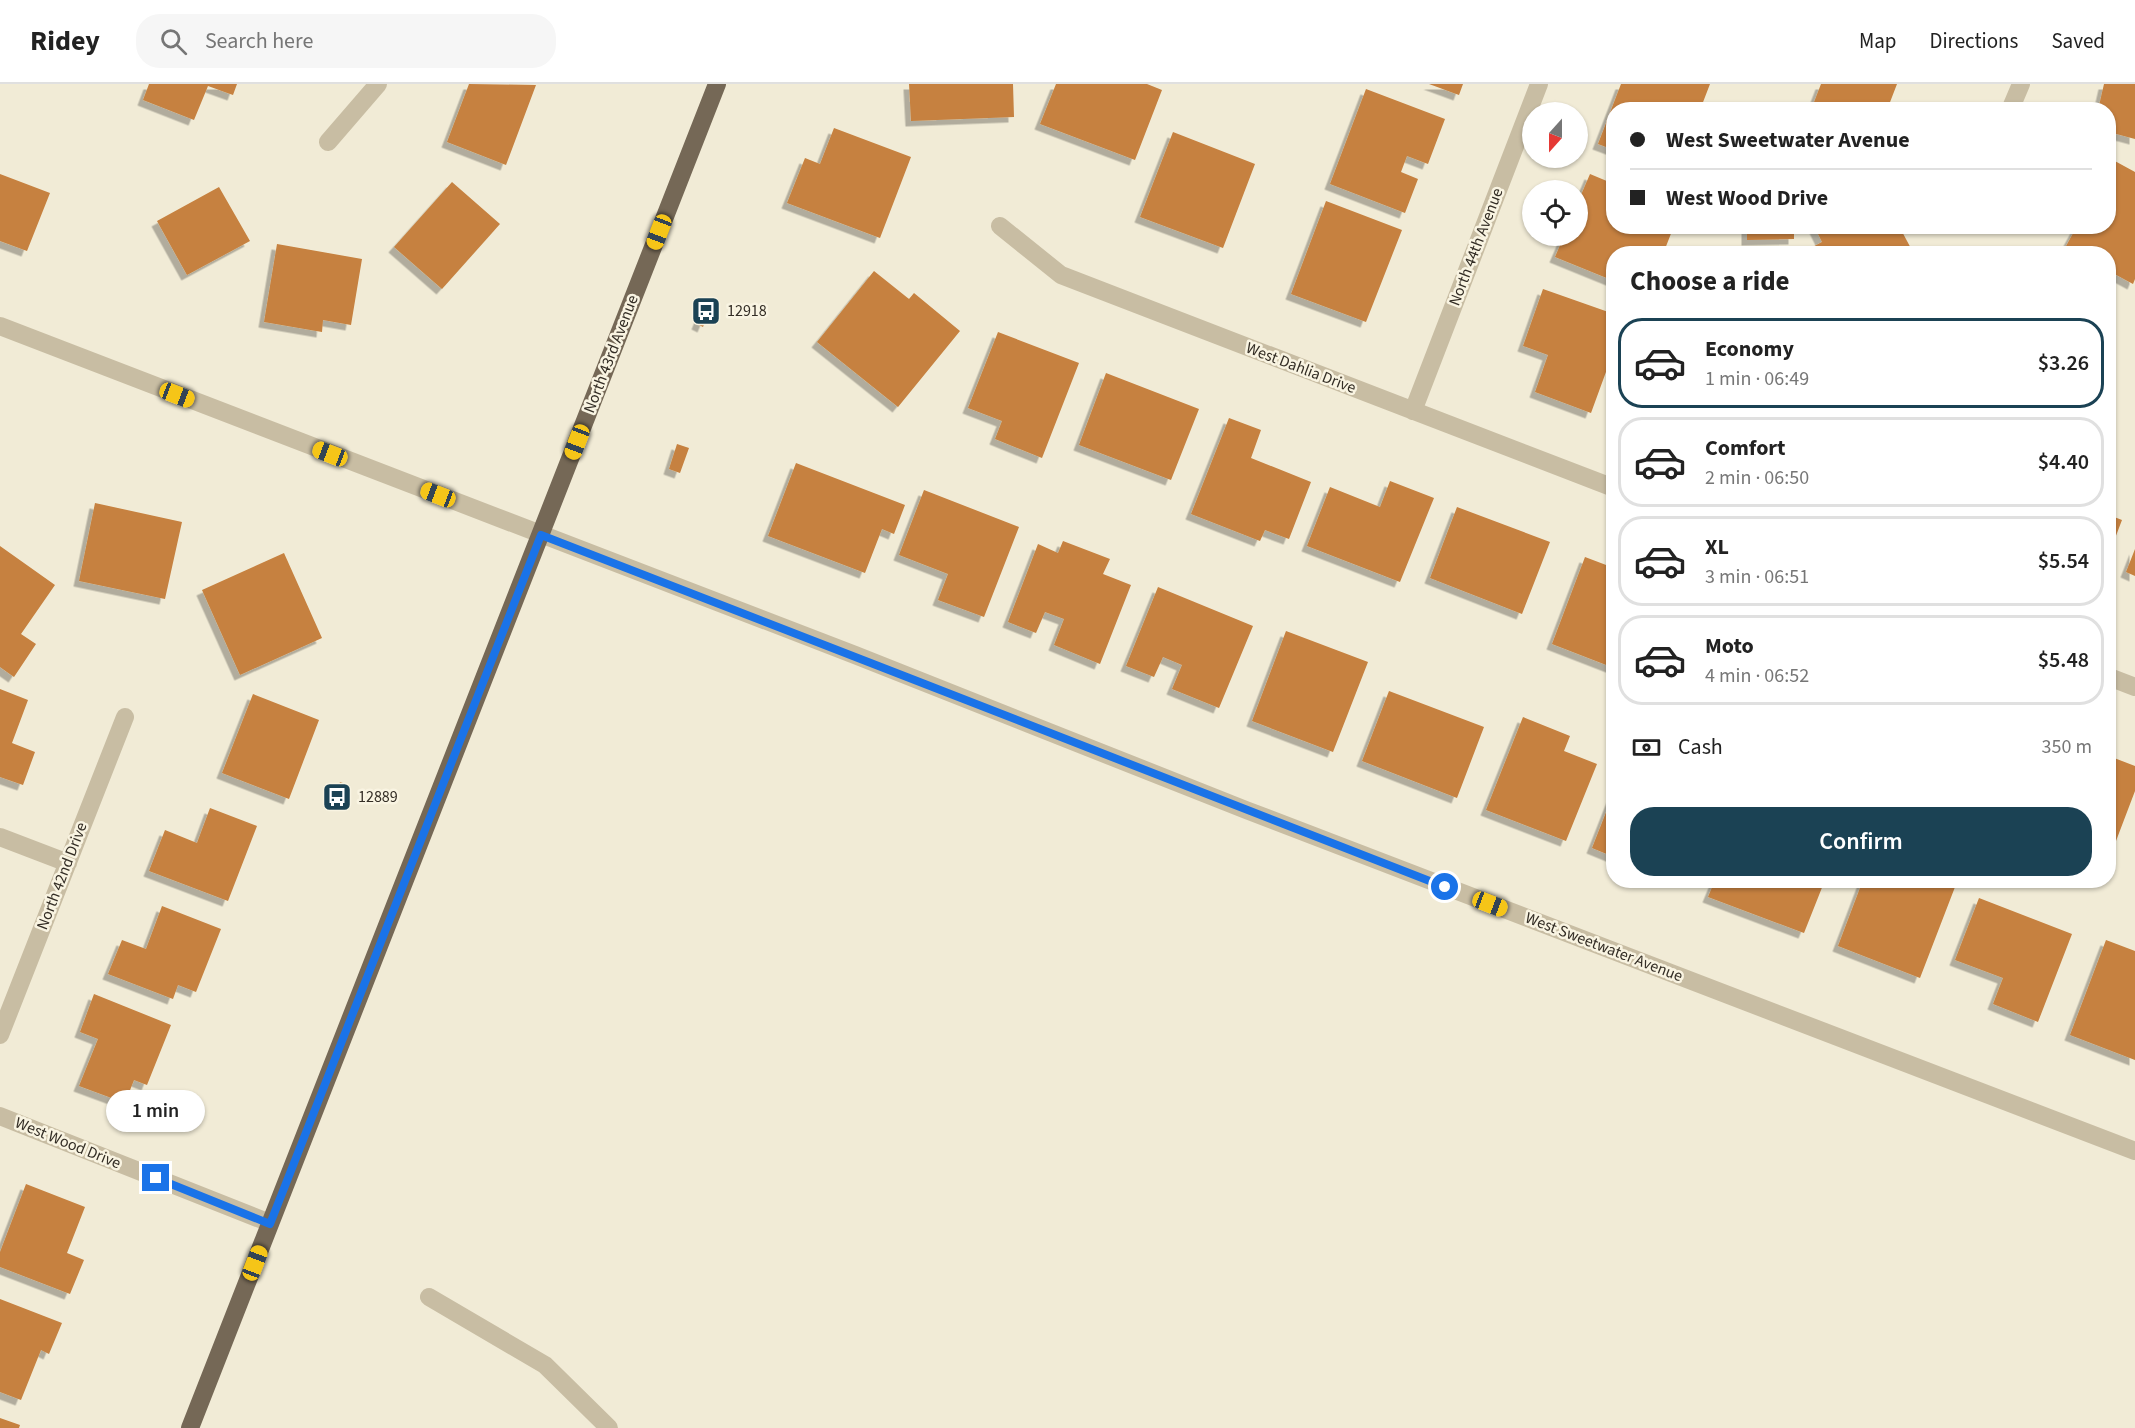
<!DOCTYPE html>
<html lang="en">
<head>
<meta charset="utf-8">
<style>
	body { margin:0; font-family:"Source Sans 3",sans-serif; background:#f6f6f6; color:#222; height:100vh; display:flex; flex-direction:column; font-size:22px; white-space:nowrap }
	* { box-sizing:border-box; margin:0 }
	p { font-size:20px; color:#767676 }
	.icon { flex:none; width:33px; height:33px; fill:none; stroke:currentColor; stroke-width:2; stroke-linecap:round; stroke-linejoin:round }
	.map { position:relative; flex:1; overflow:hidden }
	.panel { position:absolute; left:1606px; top:162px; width:510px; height:642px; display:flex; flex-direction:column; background:#fff; border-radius:24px; box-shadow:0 2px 4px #0004 }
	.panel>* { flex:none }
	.guide { position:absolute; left:1606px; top:18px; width:510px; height:132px; border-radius:24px; box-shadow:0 2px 4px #0004; display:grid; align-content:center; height:132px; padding:0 24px; background:#fff }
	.needle { width:39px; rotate:201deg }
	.tools { position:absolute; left:1522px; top:18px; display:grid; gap:12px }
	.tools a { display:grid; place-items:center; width:66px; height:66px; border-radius:50%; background:#fff; box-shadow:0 2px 4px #0004; font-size:30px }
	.end { position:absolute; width:27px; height:27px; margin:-14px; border:8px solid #1a73e8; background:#fff; box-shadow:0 0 0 3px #fff }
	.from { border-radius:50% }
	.bubble { position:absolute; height:42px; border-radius:21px; background:#fff; box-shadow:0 2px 4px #0004; font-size:20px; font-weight:600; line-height:42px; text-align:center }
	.car { position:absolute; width:18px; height:36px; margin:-18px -9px; border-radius:8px; box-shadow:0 0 4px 2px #0007; background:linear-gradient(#f5c518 24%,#345 0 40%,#f5c518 0 76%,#345 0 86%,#f5c518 0) }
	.guide b { display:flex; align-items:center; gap:21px; height:57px; font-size:22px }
	.guide b+b { border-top:2px solid #e0e0e0 }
	.guide i { width:15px; height:15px; background:#222 }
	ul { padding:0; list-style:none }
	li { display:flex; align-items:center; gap:18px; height:90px; margin:0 12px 9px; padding:0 12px; border:3px solid #e0e0e0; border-radius:24px }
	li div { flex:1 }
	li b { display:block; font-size:22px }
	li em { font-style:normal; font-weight:600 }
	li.on { border-color:#1b4254 }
	li>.icon { width:54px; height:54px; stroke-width:1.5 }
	h2 { padding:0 24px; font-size:27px; line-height:72px }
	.pay { display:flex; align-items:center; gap:15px; height:66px; padding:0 24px; font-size:22px }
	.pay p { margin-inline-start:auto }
	.action { display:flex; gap:12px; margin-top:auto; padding:12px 24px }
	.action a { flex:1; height:69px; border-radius:24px; background:#1b4254; color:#fff; font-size:24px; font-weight:600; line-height:69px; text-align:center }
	header { display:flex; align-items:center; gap:36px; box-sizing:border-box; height:84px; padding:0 30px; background:#fff; border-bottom:2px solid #e0e0e0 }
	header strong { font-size:28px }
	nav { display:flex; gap:33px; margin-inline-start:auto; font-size:21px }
	.search { width:420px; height:54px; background:#f6f6f6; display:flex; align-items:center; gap:15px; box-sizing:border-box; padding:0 21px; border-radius:24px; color:#767676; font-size:22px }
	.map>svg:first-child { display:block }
</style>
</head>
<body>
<header>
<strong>Ridey</strong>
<div class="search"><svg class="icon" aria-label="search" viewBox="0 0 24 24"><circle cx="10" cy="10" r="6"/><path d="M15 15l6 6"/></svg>Search here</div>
<nav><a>Map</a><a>Directions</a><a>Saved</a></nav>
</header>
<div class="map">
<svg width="2135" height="1344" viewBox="0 0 2135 1344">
	<defs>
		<filter id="shadow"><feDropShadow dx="-5.5" dy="5.5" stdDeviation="0" flood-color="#0004"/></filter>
	</defs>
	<rect width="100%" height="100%" fill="#f1ebd6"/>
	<path fill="#c6813f" filter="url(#shadow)" d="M149 0H237L233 11 208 2 194 36 143 16Z
		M469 0 536 1 506 81 447 58Z
		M909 0H1013L1014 33 911 37Z
		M1056 0H1147L1162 6 1135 76 1040 40Z
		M1429 0H1463L1459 11Z
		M1621 0H1710L1700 26H1614V66L1598 60Z
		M1821 0H1897L1887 26H1811Z
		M2104 0H2135V55L2109 48V26H2098Z
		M1366 5 1445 35 1428 80 1407 72 1401 88 1418 95 1405 129 1330 100Z
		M834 44 911 73 880 154 787 119 805 74 820 80Z
		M1173 48 1255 80 1223 164 1140 133Z
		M2113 76 2135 88V195L2133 200 2109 187V170H2076L2065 164 2077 142H2109V83Z
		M0 90 50 109 27 167 0 157Z
		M1590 90 1614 100V142H1674L1663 170H1614V197L1555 173 1564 152H1578V118Z
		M452 98 500 140 442 205 394 163Z
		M219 103 250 157 187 191 157 137Z
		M1326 117 1402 146 1366 238 1291 210Z
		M1747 142H1794V155L1747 156Z
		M1814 142H1899L1914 170H1806L1805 167 1822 158Z
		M277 160 362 175 351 241 323 236 322 248 264 238Z
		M874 187 909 215 914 209 960 247 898 323 817 258Z
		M1543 205 1614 230V266L1591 329 1535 308 1548 271 1523 262Z
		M704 223 710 226 703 243 697 240Z
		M998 248 1079 279 1042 374 995 355 1002 337 968 324Z
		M1106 289 1199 325 1171 396 1079 361Z
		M1229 334 1261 346 1251 374 1311 398 1289 455 1265 446 1260 457 1191 430Z
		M677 360 689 364 680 389 669 385Z
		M796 379 905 421 894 450 882 445 865 489 768 452Z
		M1390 397 1434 414 1400 498 1307 462 1330 403 1380 423Z
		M924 406 1019 443 984 533 938 516 948 490 899 471Z
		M95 419 182 438 165 515 79 497Z
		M1457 423 1550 458 1522 530 1430 494Z
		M2109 431 2122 436 2109 470Z
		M1063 457 1110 475 1103 490 1131 501 1100 580 1054 561 1064 535 1045 528 1036 549 1008 538 1038 460 1058 469Z
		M0 462 55 501 21 550 36 560 14 593 0 583Z
		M2135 465V492L2126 488Z
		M284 469 322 554 240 591 202 506Z
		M1585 473 1614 484V584L1552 560Z
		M1158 503 1253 542 1219 624 1172 605 1182 581 1163 573 1154 593 1126 582Z
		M1286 547 1368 578 1333 668 1252 637Z
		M0 605 28 616 12 659 35 668 23 701 0 693Z
		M1389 607 1484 643 1457 714 1362 677Z
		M253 610 319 636 289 715 222 689Z
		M1523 633 1570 652 1564 667 1597 680 1566 757 1486 726Z
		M2109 672 2135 682V707L2116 757 2109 755Z
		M340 698 346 700 338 717 333 715Z
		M1614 708V773L1592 764Z
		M210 724 257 742 228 817 149 787 165 746 197 759Z
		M1715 796H1825L1804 849 1708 813Z
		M1863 796H1937L1955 803 1920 894 1838 862Z
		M1979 814 2072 850 2038 938 1993 920 2003 894 1955 876Z
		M162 822 221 845 196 908 178 901 173 915 108 890 122 856 146 865Z
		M2106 856 2135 867V976L2070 951Z
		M94 910 171 941 147 1001 134 996 125 1019 79 1002 98 955 80 948Z
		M26 1100 85 1123 67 1169 84 1176 70 1210 0 1183V1168Z
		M0 1215 62 1239 49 1270 41 1266 21 1316 0 1308Z
		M0 1334 20 1341 19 1344H0Z"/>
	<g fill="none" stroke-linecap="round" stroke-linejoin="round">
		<path stroke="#c8bda3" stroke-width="18" d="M2010 26 2021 0
			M328 58 378 0
			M1000 142 1061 191 1614 404
			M0 242 855 571 1246 726 2135 1067
			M1413 327 1539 0
			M2109 593 2135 603
			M0 753 68 779
			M0 951 125 633
			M0 1032 270 1139
			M429 1213 545 1281 609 1344"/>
		<path stroke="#756856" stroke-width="18" d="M190 1344 717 0"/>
	</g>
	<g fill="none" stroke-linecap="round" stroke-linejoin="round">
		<path stroke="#1a73e8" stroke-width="8" d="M156 1094 270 1140 541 451C843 567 1143 686 1445 803"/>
	</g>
	<defs>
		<g id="bus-square" transform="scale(1.5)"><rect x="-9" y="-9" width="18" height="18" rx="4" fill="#1b4254" stroke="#f9f4e2"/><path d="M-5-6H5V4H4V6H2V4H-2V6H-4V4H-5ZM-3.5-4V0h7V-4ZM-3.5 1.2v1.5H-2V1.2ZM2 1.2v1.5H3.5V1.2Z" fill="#fff"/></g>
	</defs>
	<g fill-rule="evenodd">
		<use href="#bus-square" x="706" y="227"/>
		<use href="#bus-square" x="337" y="713"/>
	</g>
	<g text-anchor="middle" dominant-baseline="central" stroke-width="5" stroke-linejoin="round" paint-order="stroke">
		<g font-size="16" fill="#332d25" stroke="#f9f4e2">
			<text transform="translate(1476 163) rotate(-69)">North 44th Avenue</text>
			<text transform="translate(611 270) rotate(-69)">North 43rd Avenue</text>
			<text transform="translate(1301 284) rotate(21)">West Dahlia Drive</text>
			<text transform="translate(62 792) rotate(-69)">North 42nd Drive</text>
			<text transform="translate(1604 863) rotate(21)">West Sweetwater Avenue</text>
			<text transform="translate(68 1059) rotate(22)">West Wood Drive</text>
		</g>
		<g font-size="16" fill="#332d25" stroke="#f9f4e2" text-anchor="start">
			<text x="727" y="227">12918</text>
			<text x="358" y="713">12889</text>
		</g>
	</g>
</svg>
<div class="tools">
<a><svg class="needle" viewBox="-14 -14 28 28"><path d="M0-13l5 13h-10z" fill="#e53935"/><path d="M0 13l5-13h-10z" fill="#767676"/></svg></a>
<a><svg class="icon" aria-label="locate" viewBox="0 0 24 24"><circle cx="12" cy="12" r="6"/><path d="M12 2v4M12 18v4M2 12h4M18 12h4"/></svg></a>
</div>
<i class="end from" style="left:1445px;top:803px"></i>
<i class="end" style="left:156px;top:1094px"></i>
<div class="bubble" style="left:106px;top:1006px;width:99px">1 min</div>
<i class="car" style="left:659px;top:148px;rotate:201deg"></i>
<i class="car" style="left:177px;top:311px;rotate:111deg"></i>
<i class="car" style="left:577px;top:358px;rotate:201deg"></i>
<i class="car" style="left:330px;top:370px;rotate:291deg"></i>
<i class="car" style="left:438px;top:411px;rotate:291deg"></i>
<i class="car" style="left:1490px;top:820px;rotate:111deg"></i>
<i class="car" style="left:255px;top:1179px;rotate:21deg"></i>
<div class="guide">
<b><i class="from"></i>West Sweetwater Avenue</b>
<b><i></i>West Wood Drive</b>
</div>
<section class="panel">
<h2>Choose a ride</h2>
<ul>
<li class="on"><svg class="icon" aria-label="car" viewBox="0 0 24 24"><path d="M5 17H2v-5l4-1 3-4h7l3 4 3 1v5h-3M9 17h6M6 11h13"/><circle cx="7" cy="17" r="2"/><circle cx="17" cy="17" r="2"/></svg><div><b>Economy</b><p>1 min · 06:49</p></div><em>$3.26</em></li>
<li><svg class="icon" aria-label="car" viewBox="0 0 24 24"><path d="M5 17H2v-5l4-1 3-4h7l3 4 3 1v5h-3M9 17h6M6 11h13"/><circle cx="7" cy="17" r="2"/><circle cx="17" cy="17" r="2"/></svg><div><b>Comfort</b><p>2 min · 06:50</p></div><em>$4.40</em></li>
<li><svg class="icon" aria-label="car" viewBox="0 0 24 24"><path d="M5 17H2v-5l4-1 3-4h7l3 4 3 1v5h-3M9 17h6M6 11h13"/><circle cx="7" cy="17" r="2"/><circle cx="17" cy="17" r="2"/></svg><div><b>XL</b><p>3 min · 06:51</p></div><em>$5.54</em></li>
<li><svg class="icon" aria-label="car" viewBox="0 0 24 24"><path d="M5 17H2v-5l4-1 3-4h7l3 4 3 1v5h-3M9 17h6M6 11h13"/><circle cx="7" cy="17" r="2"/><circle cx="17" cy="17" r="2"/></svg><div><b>Moto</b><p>4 min · 06:52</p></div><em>$5.48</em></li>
</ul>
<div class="pay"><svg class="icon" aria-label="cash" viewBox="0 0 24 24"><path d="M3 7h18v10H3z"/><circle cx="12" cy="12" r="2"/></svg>Cash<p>350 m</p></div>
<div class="action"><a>Confirm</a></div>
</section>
</div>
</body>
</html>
